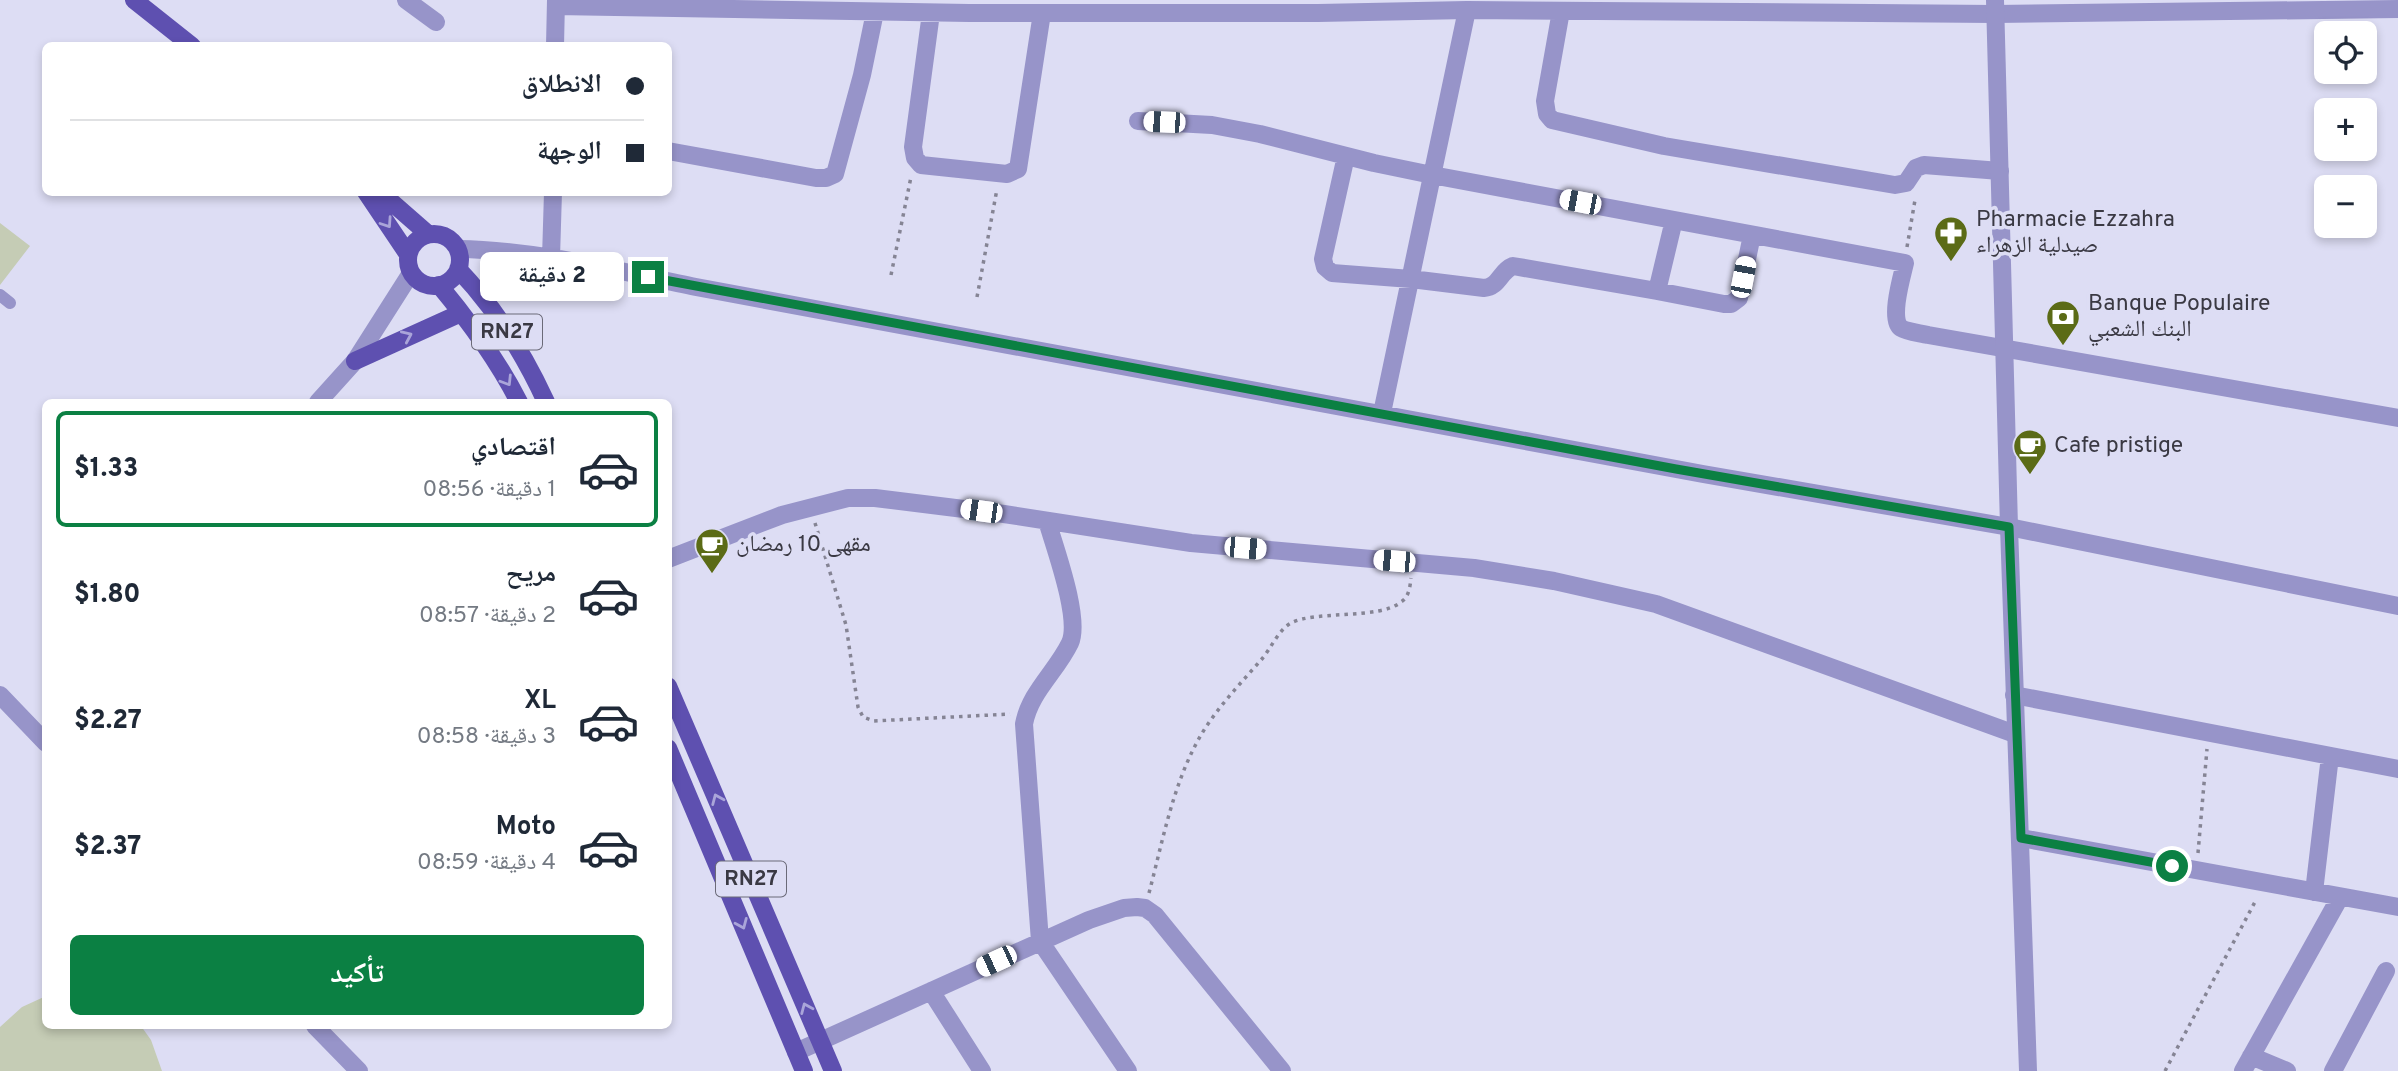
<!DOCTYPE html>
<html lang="ar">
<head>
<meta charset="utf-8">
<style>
	body { margin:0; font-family:Overpass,"Noto Naskh Arabic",sans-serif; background:#f6f6f7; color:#1f2937; direction:rtl; height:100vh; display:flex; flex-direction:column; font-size:26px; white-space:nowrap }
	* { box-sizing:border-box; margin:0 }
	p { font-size:23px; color:#747a83 }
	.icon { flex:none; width:38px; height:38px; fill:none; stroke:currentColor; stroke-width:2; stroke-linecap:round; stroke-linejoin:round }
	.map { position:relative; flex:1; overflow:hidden; direction:ltr }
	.side { position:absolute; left:42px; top:399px; width:630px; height:630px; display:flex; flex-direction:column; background:#fff; border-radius:10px; box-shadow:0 4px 10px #0003; direction:rtl }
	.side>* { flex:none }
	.hud { position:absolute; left:42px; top:42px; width:630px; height:154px; border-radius:10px; box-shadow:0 4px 10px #0003; direction:rtl; display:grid; align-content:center; height:154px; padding:0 28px; background:#fff }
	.controls { position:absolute; left:2314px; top:21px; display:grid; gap:14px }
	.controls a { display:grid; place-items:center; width:63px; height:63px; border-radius:10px; background:#fff; box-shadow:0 4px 10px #0003; font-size:35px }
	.end { position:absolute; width:32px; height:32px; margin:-16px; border:9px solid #0b8043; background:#fff; box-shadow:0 0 0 4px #fff }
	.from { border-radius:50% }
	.bubble { position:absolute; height:49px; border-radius:10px; background:#fff; box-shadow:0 4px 10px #0003; font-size:23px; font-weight:800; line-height:49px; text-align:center; direction:rtl }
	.car { position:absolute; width:21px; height:42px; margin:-21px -10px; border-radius:9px; box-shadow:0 0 5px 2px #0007; background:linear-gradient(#fff 24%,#345 0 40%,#fff 0 76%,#345 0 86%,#fff 0) }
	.hud b { display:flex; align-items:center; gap:24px; height:66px; font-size:26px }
	.hud b+b { border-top:2px solid #e0e1e3 }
	.hud i { width:18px; height:18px; background:#1f2937 }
	ul { padding:12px 0 0; list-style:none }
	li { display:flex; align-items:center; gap:21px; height:116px; margin:0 14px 10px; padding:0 14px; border:4px solid transparent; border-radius:10px }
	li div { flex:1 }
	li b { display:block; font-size:26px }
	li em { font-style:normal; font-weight:800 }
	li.selected { border-color:#0b8043 }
	li>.icon { width:63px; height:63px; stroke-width:1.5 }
	.cta { display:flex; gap:14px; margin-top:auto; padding:14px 28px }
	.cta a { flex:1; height:80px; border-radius:10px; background:#0b8043; color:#fff; font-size:28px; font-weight:800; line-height:80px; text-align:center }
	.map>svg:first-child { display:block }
</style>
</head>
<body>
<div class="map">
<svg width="2398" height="1071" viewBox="0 0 2398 1071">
	<rect width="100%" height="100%" fill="#ddddf4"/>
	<path fill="#c5ccb5" d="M0 223 30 246 0 285Z
		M46 996V1026H141L151 1040 162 1071H0V1027L22 1007Z"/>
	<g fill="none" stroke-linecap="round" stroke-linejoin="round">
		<path stroke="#858494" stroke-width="3.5" stroke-dasharray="3.5 5" stroke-linecap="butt" d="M1907 247 1915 200
			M891 275 911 177
			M977 297 997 189
			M815 523 846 625 858 707 863 717 874 721 1010 714
			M2198 853 2207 749
			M1149 893C1163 840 1173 783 1201 735 1217 708 1240 684 1261 660 1271 649 1278 630 1291 623 1316 610 1379 620 1401 602 1409 597 1410 587 1411 578
			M2165 1071 2256 900"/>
		<path stroke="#9794c9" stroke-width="12" d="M0 295 10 303"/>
		<path stroke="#9794c9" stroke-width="18" d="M406 0 436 22
			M556 6 969 13H1318L1467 10 1995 14 2398 9
			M1561 11 1545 101 1547 114 1552 120 1664 146 1895 185 1906 183 1916 168 1924 165 2000 171
			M931 13 913 147 915 158 921 165 1007 174 1018 169 1042 13
			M555 46 556 0
			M1138 121 1212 125 1260 134 1374 163 1432 175 1905 263C1902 276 1889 320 1901 328 1907 332 1920 333 1928 335L2398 418
			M668 151 816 178H826L835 174 862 75 875 12
			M1346 156 1323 259 1325 267 1332 273 1411 279 1484 288C1499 287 1500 271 1513 266L1657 291 1674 220
			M458 249C538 250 618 271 696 287L1703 474 2009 527 2398 606
			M551 258 553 192
			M1657 291 1724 304H1731L1739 298 1752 235
			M318 402 355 361 411 273
			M1382 413 1467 10
			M1047 521C1055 548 1081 619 1070 643 1056 672 1030 692 1024 724L1040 941 1128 1071
			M668 559 782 515 848 498H875L1004 514 1191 543 1474 568 1554 581 1656 604 2015 734
			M0 695 46 743
			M2014 695 2398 769
			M2021 838 2398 907
			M2314 892 2330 756
			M931 991 982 1071
			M315 1026 359 1071
			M796 1052 1089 920 1124 908 1137 907 1145 908 1155 915 1282 1071
			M2251 1056 2287 1071
			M2243 1071 2340 897
			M2333 1071 2386 971"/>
		<path stroke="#9794c9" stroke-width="18" d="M1995 0 2009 527 2028 1071"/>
		<path stroke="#5e50b0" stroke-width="18" d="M134 0 192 46
			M366 192 407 253
			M380 192 428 234
			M408 260a26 26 0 1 1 52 0a26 26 0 1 1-52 0Z
			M458 269C495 308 524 354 546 402
			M439 285C469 321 498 361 519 402
			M355 361 461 313
			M668 686 833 1071
			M668 748 804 1071"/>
	</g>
	<defs><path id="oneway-chevron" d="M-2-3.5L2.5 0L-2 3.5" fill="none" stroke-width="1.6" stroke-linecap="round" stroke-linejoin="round" transform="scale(1.75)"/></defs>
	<g stroke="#aaa5d9">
		<use href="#oneway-chevron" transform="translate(387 223) rotate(56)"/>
		<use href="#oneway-chevron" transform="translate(407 336) rotate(-24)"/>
		<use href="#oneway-chevron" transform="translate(507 381) rotate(58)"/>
		<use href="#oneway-chevron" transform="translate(717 799) rotate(-113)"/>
		<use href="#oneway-chevron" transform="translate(742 924) rotate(67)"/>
		<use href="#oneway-chevron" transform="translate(806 1008) rotate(-113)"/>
	</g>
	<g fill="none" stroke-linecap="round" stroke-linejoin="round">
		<path stroke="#0b8043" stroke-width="9" d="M648 277 1676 469 2009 527 2021 838 2172 866"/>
	</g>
	<defs>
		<g id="pharmacy-pin" transform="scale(1.75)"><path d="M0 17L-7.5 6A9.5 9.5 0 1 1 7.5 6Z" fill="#5b6b16" stroke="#ddddf4"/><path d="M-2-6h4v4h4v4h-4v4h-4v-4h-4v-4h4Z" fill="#fff"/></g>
		<g id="bank-pin" transform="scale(1.75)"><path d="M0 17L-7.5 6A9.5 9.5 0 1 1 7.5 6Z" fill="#5b6b16" stroke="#ddddf4"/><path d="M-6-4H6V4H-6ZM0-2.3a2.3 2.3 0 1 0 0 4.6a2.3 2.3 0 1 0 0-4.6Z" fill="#fff"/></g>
		<g id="cafe-pin" transform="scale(1.75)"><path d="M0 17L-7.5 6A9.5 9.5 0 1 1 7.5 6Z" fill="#5b6b16" stroke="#ddddf4"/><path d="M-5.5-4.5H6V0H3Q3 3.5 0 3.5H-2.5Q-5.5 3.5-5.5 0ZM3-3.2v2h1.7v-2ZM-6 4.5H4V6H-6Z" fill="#fff"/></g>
	</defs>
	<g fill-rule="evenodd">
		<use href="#pharmacy-pin" x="1951" y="233"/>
		<use href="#bank-pin" x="2063" y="317"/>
		<use href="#cafe-pin" x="2030" y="446"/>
		<use href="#cafe-pin" x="712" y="545"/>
	</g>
	<g text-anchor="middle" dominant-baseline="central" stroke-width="7" stroke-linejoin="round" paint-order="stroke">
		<g fill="#ddddf4" stroke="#6b6a78" stroke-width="2">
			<rect x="472" y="314.5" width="70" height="35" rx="5"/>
			<rect x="716" y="861.5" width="70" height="35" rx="5"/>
		</g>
		<g font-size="21" font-weight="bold" fill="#3a3943">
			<text x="507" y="332">RN27</text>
			<text x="751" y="879">RN27</text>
		</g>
		<g font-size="23" fill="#3a3943" stroke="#ddddf4" text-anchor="start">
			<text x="1976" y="220">Pharmacie Ezzahra<tspan x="1976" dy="26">صيدلية الزهراء</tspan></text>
			<text x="2088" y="304">Banque Populaire<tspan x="2088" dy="26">البنك الشعبي</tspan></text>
			<text x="2054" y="446">Cafe pristige</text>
			<text x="736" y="545">مقهى 10 رمضان</text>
		</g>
	</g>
</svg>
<div class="controls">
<a><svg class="icon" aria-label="locate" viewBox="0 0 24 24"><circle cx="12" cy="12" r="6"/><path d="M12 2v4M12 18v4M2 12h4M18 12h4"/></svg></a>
<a>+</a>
<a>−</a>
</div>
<i class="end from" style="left:2172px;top:866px"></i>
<i class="end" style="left:648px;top:277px"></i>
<div class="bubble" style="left:480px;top:252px;width:144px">2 دقيقة</div>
<i class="car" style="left:1164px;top:122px;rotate:272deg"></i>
<i class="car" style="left:1580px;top:202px;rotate:281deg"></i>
<i class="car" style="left:1743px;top:277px;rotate:11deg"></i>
<i class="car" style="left:981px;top:511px;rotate:278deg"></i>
<i class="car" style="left:1245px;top:548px;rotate:95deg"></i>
<i class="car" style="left:1394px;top:561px;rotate:275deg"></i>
<i class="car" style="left:996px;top:961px;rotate:245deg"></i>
<div class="hud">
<b><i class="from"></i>الانطلاق</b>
<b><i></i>الوجهة</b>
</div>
<section class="side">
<ul>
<li class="selected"><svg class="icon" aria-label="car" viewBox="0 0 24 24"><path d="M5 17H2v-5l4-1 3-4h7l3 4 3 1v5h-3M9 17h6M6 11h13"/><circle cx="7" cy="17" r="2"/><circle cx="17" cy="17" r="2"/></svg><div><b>اقتصادي</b><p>1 دقيقة · 08:56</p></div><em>$1.33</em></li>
<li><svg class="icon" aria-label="car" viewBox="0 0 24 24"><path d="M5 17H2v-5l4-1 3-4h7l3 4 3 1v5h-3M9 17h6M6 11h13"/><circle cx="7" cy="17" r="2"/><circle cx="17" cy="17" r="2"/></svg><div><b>مريح</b><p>2 دقيقة · 08:57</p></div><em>$1.80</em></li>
<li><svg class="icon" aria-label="car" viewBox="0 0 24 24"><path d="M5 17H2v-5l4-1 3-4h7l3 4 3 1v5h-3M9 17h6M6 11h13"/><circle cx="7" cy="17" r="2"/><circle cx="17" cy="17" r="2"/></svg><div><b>XL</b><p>3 دقيقة · 08:58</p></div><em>$2.27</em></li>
<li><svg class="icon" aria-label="car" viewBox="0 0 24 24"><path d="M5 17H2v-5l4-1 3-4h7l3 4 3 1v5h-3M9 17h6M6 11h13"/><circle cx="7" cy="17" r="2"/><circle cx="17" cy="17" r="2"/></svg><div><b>Moto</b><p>4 دقيقة · 08:59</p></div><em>$2.37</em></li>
</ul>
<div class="cta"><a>تأكيد</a></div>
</section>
</div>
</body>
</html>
